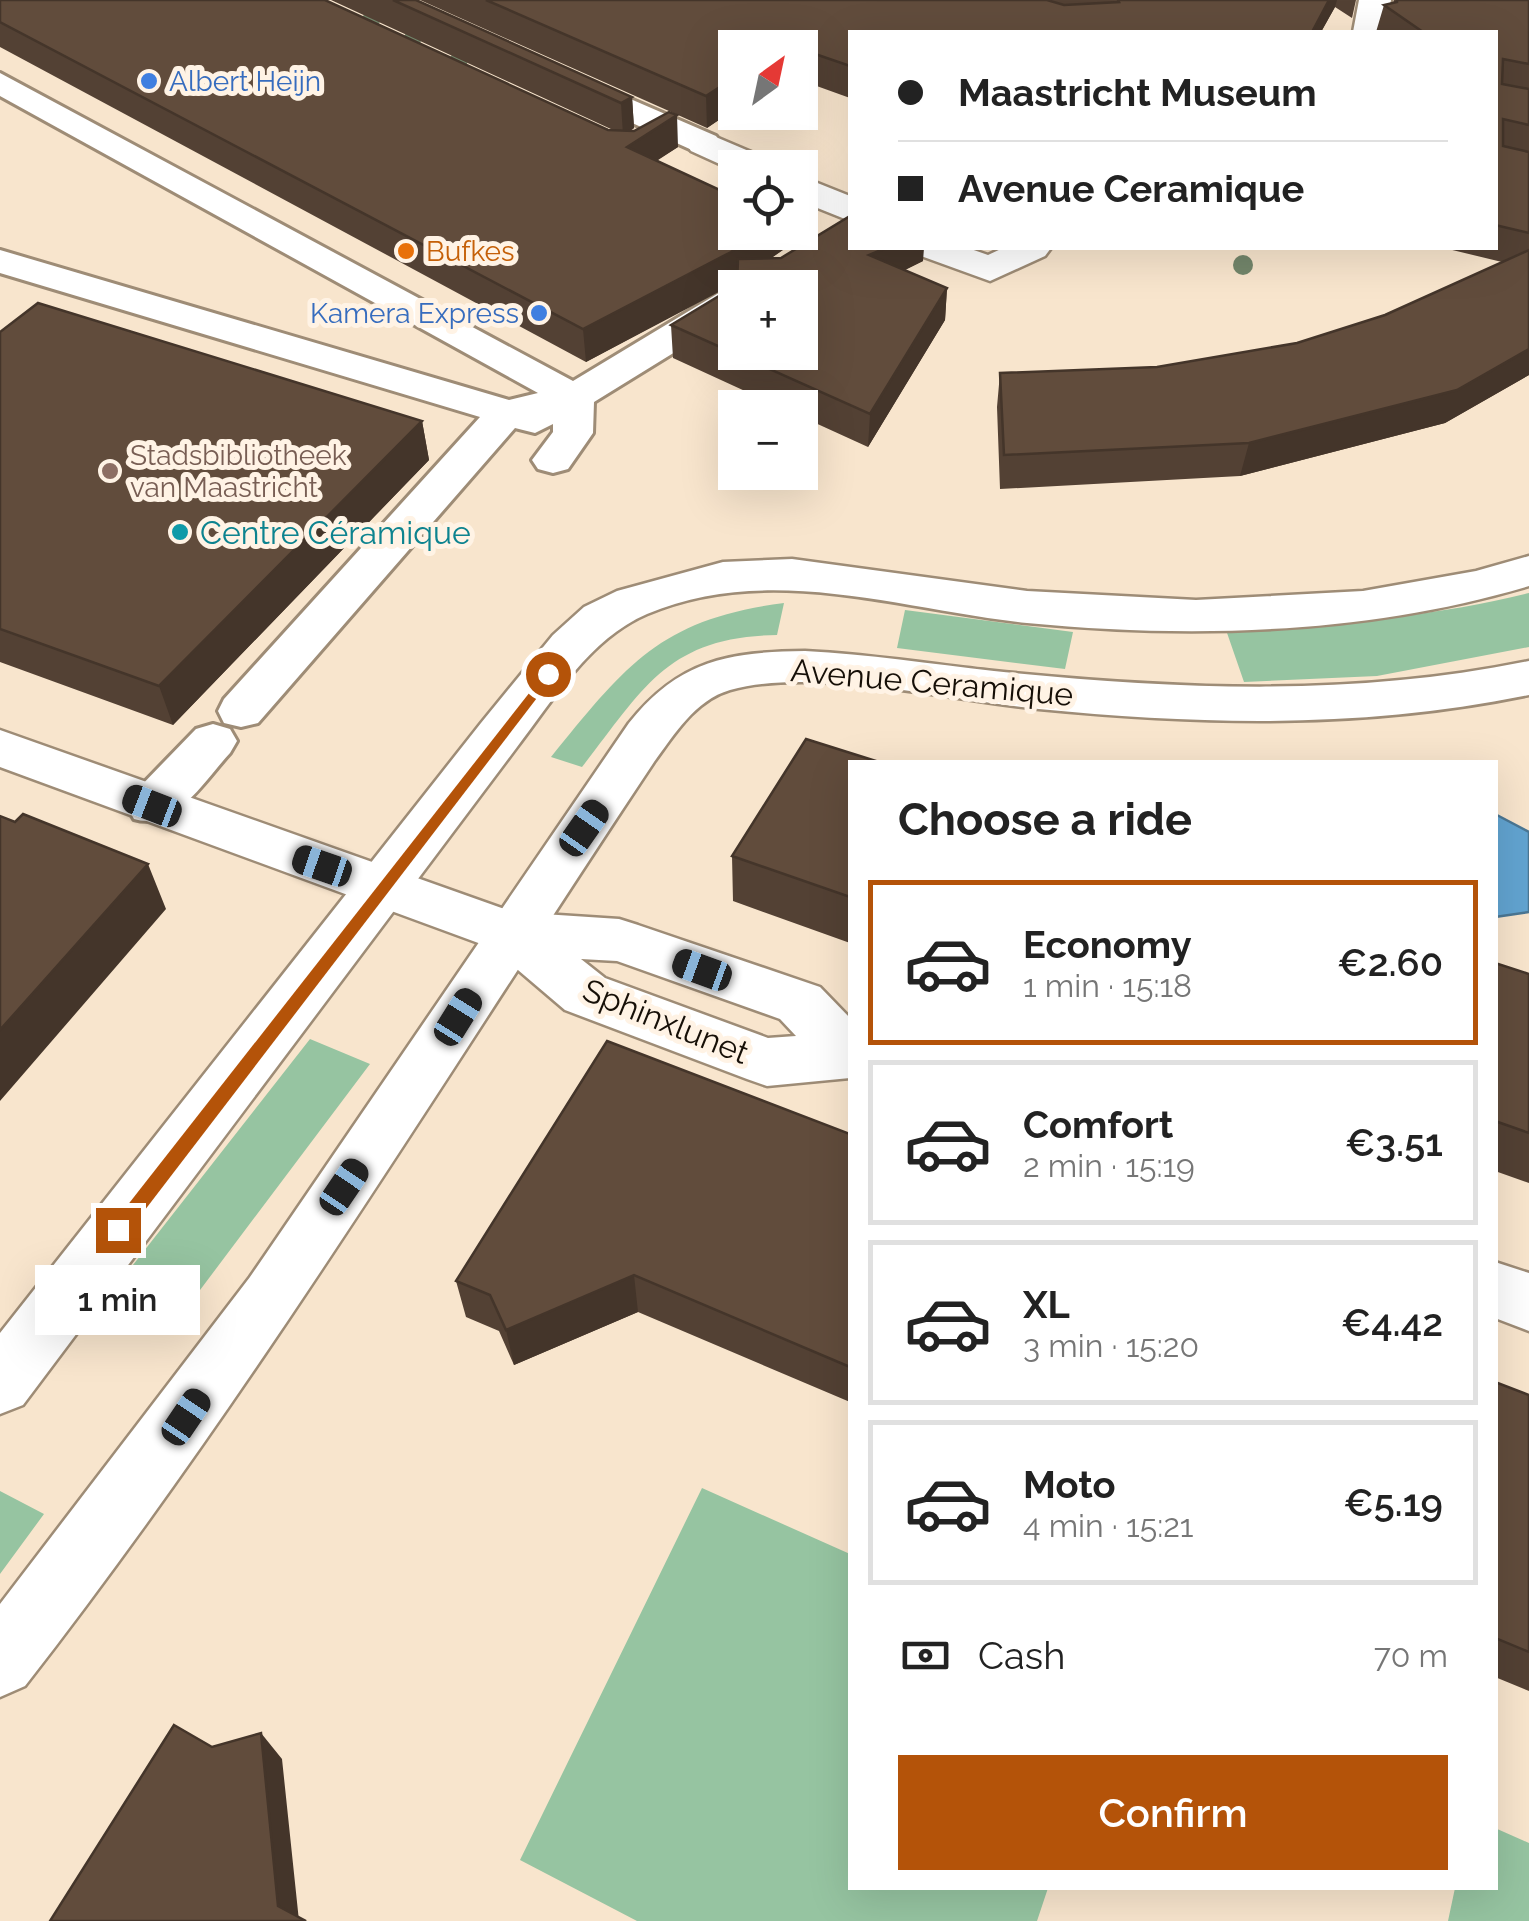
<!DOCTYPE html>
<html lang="en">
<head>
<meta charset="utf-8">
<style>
	body { margin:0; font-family:Raleway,sans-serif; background:#f2f2f2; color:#222; height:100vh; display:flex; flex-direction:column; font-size:38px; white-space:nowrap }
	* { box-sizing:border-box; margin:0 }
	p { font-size:32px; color:#767676 }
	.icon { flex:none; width:55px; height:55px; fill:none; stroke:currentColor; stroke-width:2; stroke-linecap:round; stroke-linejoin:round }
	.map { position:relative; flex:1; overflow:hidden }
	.side { position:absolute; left:848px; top:760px; width:650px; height:1130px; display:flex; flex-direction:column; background:#fff; border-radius:0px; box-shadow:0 10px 40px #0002 }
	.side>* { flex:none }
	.banner { position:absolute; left:848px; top:30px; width:650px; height:220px; border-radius:0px; box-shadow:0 10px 40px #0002; display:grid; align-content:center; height:220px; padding:0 50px; background:#fff }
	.needle { width:65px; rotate:33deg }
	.tools { position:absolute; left:718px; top:30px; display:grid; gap:20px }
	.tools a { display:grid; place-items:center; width:100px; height:100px; border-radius:0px; background:#fff; box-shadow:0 10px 40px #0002; font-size:50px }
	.end { position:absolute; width:45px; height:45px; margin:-22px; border:12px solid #b45309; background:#fff; box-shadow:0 0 0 5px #fff }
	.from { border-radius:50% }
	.bubble { position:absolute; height:70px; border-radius:0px; background:#fff; box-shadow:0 10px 40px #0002; font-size:32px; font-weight:600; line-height:70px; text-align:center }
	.car { position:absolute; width:30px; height:60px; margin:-30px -15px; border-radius:12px; box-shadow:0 0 8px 2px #0007; background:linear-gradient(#222 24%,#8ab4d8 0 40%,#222 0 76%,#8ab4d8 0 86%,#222 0) }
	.banner b { display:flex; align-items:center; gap:35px; height:95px; font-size:38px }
	.banner b+b { border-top:2px solid #e0e0e0 }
	.banner i { width:25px; height:25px; background:#222 }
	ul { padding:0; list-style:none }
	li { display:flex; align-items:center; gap:30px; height:165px; margin:0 20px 15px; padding:0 30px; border:5px solid #e0e0e0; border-radius:0px }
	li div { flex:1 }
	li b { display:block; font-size:38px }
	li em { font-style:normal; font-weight:600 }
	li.current { border-color:#b45309 }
	li>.icon { width:90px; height:90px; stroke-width:1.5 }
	h2 { padding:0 50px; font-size:45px; line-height:120px }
	.pay { display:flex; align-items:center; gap:25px; height:110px; padding:0 50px; font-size:38px }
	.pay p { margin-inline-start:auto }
	.button { display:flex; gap:20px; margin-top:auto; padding:20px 50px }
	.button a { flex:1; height:115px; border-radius:0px; background:#b45309; color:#fff; font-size:40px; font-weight:600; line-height:115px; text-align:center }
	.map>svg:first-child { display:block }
</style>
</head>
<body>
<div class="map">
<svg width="1529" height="1921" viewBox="0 0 1529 1921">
	<rect width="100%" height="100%" fill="#f8e5cd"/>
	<path fill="#96c4a1" d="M1529 593V647L1377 676 1244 682 1226 630C1329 625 1428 618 1529 593Z
		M784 603 777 635C667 637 644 688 582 767L551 757C626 665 660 619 784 603Z
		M905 610 1073 632 1065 669 897 648Z
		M310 1039 370 1064 185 1310 122 1279Z
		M702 1488 850 1554V1888H1048L1037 1921H637L520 1860Z
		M0 1491 44 1514 0 1574Z
		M1495 1828 1529 1843V1921H1448L1455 1888H1495Z"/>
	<path fill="#62a4d1" stroke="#4b7794" stroke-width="2.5" d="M1495 814 1529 832V912L1495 917Z"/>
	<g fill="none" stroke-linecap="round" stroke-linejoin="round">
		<g stroke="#9e8c76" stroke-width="6">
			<path id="pedestrian" d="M568 72 716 136 721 143 716 150H692L557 89 552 82Z
				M0 73 573 381 722 291 735 288V315L594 402 593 433 568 469 553 473 538 469 532 460 553 432V424L535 433 515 428 258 723 241 727 224 723 218 711 224 699 480 417 0 273V250L509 400 538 393 0 96Z
				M213 724 230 729 237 741 230 753C204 781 175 831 134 819L127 806 134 793 196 729Z"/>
		</g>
		<g stroke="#9e8c76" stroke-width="5">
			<path id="minor" d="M1359 0H1391L1385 32H1353Z
				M704 132 770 160 775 168H735V171L691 151 686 143 691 135Z
				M800 176 850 196V221L800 201Z
				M915 248H968L988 255 1003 248H1051L1045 256 990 281 921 256Z
				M0 730 513 912 619 919 638 925 820 987 850 1018V1078L767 1086 747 1079 565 1010 492 948 0 767ZM581 959 617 961 780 1019 796 1036 768 1038 605 978Z
				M1495 1262 1529 1273V1331L1495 1318Z"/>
		</g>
		<g stroke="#9e8c76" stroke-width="5">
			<path id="tertiary" d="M1529 556V586C1368 634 1194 639 1027 623 902 610 769 562 647 614 589 639 554 699 517 747L23 1405 0 1414V1333L481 723 553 635 584 607 617 591 723 562 792 559 1027 591 1196 600 1363 591 1476 571Z
				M805 651C868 654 931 664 994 671 1174 689 1350 698 1529 661V695C1366 729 1204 725 1039 709 951 700 813 667 730 690 695 700 674 735 654 762 447 1073 255 1391 25 1686L0 1697V1604L250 1277 629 723C679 660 728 652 805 651Z"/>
		</g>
		<use href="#pedestrian" fill="#fff" fill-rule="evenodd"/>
		<use href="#minor" fill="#fff" fill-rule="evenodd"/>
		<use href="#tertiary" fill="#fff" fill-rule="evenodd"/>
	</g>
	<g fill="#73866b">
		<circle cx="371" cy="20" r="9"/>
		<circle cx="412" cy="40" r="9"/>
		<circle cx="459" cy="60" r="9"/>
		<circle cx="1243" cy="265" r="10"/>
	</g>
	<path fill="#534134" d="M0 0 613 130 331 0H416L632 97 634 128 630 131 678 147 657 160 803 236 770 259 923 261 905 270 947 288 945 320 868 447 800 416V408H782L673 358 671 325 737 285V281L586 362 0 47Z
		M420 0H1356L1352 18 1335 7 1321 32H850V98L800 80V48H735V109L707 128Z
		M1394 0H1529V375L1445 423 1240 476 1000 489 997 407 1000 373 1157 367 1297 343 1385 315 1502 262 1444 248H1495V32H1376L1384 5 1393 3Z
		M0 332 422 421 429 460 173 725 0 662Z
		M850 762V943L733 901 732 856Z
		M1495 963 1529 974V1183L1495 1171Z
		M850 1134V1402L638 1312 514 1365 499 1331 466 1317 456 1281Z
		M1495 1382 1529 1395V1691L1495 1677Z"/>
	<path fill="#44352a" d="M1329 0H1337L1335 7 1321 32H1312Z
		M735 77V109L707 128 706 96Z
		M632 97 634 128 623 135 621 103Z
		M677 115 678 147 629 179 627 147Z
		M804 203 803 236 732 285 586 362 583 329 760 232H800V206Z
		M886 248H924L923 261 868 288 869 255Z
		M947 288 945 320 868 447 870 414Z
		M1529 349V375L1445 423 1240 476 1249 443Z
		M422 421 429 460 173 725 159 686Z
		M148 864 166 909 0 1101V1030Z
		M634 1275 638 1312 514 1365 506 1330Z
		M261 1733 282 1759 299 1921 278 1906Z"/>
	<path fill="#614c3c" stroke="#44352a" stroke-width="2.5" fill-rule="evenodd" d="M0 0H325L608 130 634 131 669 112 677 115 627 147 735 197V232H760L731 252 583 329 0 22Z
		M393 0H416L632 97 621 103Z
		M486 0H1047L1064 5 1119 2 1118 0H1329L1312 32H850V66L786 44 781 48H735V77L706 96Z
		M1397 0H1529V64L1503 59 1502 84 1529 89V125L1503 119V146L1529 152V233L1495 225V32H1423L1384 5 1397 2Z
		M850 216V248H886L869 255 947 288 870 414 671 325 737 285 738 259 781 258ZM735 288H800V352H735Z
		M1529 250V349L1457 390 1249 443 1004 455 1000 373 1157 367 1297 343 1385 315Z
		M38 303 422 421 159 686 0 629V332Z
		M806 739 879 762H850V897L732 856Z
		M23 814 148 864 0 1030V816L15 822Z
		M1495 963 1529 974V1133L1495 1121Z
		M607 1041 850 1134V1367L634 1275 506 1330 490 1295 456 1281Z
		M1495 1382 1529 1395V1652L1495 1638Z
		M174 1725 212 1747 261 1733 278 1906 306 1921H50Z"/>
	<path fill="#b45309" d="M548 669 553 670V677L125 1236H112V1225Z"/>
	<g fill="#3f7fe0" stroke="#fff3e5" stroke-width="4">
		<circle cx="149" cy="81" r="10"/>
		<circle cx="539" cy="313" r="10"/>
	</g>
	<circle fill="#e8710a" stroke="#fff3e5" stroke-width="4" cx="406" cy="251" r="10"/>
	<circle fill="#8d6e63" stroke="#fff3e5" stroke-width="4" cx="110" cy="471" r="10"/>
	<circle fill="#0f9aa8" stroke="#fff3e5" stroke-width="4" cx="180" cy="532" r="10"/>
	<g text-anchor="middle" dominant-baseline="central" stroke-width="10" stroke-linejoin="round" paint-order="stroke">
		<g font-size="28" fill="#366cbe" stroke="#fff3e5" text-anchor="start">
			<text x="169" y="81">Albert Heijn</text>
			<text x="519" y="313" text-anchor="end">Kamera Express</text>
		</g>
		<g font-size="28" fill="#c56008" stroke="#fff3e5" text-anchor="start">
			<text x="426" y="251">Bufkes</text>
		</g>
		<g font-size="28" fill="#785e54" stroke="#fff3e5" text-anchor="start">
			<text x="130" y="455">Stadsbibliotheek<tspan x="130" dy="32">van Maastricht</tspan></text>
		</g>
		<g font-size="32" fill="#0d838f" stroke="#fff3e5" text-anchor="start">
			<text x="200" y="532">Centre Céramique</text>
		</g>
		<g font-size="32" fill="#160f07" stroke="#fff3e5">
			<text transform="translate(932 682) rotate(5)">Avenue Ceramique</text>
			<text transform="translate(666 1021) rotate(22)">Sphinxlunet</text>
		</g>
	</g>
</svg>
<div class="tools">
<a><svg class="needle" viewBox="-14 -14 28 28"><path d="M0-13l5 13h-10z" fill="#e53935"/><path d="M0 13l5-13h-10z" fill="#767676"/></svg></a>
<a><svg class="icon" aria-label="locate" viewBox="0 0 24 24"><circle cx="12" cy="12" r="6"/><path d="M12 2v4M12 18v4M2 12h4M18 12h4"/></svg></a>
<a>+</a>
<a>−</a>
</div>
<i class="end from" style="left:548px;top:674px"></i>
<i class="end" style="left:118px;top:1230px"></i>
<div class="bubble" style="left:35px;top:1265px;width:165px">1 min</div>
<i class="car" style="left:152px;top:806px;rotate:291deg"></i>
<i class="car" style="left:584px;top:828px;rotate:35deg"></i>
<i class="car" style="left:322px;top:866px;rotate:289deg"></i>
<i class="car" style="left:702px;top:970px;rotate:290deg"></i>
<i class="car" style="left:458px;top:1017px;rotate:32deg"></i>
<i class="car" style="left:344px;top:1187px;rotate:34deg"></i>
<i class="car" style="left:186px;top:1417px;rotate:34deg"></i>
<div class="banner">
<b><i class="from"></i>Maastricht Museum</b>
<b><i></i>Avenue Ceramique</b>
</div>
<section class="side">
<h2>Choose a ride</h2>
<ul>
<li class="current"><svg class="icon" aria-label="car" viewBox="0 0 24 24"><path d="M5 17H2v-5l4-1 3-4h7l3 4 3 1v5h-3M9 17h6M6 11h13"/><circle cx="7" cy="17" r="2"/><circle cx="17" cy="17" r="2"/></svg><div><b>Economy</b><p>1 min · 15:18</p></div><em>€2.60</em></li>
<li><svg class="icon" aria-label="car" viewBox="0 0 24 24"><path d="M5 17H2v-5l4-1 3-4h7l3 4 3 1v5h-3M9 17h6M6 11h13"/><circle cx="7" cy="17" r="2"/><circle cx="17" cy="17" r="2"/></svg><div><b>Comfort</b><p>2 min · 15:19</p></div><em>€3.51</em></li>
<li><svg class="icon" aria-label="car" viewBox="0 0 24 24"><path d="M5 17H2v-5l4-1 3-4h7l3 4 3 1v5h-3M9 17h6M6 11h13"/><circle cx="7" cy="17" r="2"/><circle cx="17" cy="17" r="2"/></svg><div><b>XL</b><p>3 min · 15:20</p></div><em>€4.42</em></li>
<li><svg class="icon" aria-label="car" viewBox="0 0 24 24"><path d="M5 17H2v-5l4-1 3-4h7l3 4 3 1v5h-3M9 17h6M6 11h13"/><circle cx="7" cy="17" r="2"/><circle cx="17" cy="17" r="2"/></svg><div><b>Moto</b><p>4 min · 15:21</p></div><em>€5.19</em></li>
</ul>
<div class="pay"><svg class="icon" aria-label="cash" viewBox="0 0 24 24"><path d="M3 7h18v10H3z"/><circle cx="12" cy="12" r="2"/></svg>Cash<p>70 m</p></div>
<div class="button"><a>Confirm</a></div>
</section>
</div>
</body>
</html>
